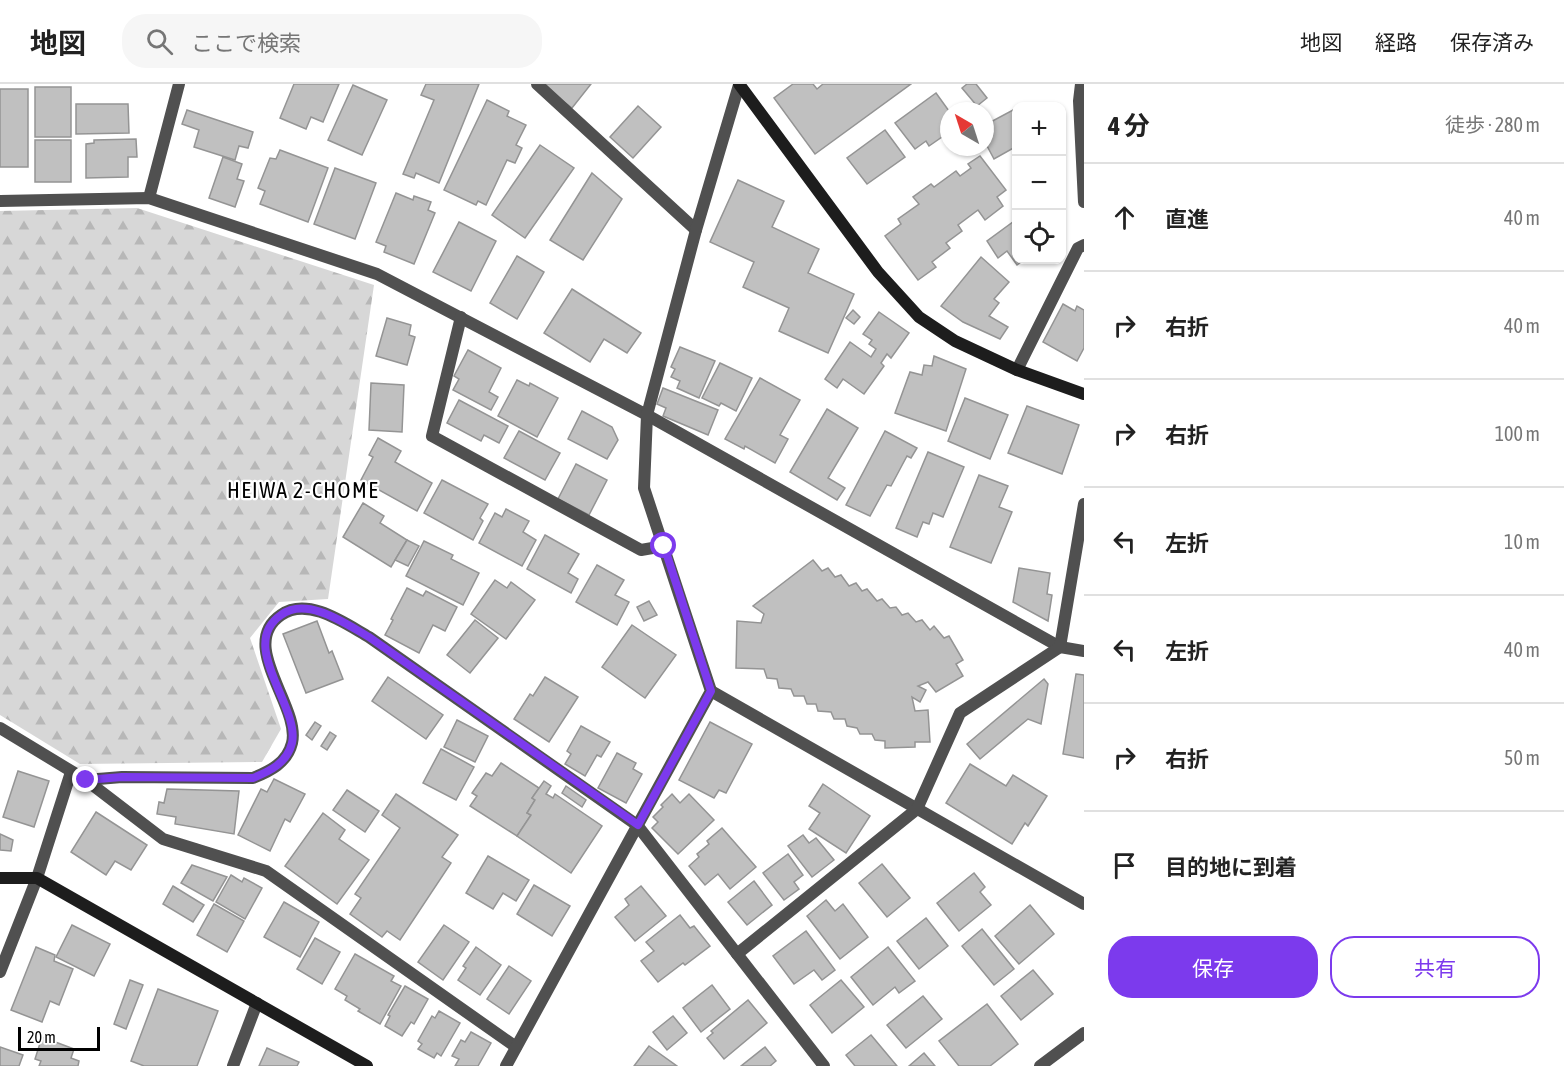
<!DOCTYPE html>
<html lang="ja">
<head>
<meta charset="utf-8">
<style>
  :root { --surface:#fff; --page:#f6f6f6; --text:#222; --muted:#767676; --line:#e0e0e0; --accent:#7c3aed }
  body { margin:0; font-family:"Asap Condensed","Noto Sans JP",sans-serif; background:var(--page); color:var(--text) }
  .controls { position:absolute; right:18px; top:18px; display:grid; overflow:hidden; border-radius:12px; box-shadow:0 2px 4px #0004 }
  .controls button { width:54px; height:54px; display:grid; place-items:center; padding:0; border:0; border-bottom:2px solid var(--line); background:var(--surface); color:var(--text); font:30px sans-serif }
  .compass { position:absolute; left:940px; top:18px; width:54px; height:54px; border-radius:50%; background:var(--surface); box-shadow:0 2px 4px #0004; rotate:321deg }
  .scale { position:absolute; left:18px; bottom:15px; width:82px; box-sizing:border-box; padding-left:6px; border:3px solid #000; border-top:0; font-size:16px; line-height:21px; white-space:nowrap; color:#000; -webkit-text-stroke:4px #fff; paint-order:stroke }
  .stop { position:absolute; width:18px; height:18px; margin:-14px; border:4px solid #7c3aed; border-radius:50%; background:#fff }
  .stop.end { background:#7c3aed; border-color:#fff; box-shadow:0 2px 6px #0008 }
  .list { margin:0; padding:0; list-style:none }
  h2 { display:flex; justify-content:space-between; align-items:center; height:78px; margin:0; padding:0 24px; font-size:26px }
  h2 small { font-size:20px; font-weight:400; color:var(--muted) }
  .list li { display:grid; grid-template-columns:39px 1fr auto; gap:18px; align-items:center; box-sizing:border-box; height:108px; padding:0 24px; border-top:2px solid var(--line) }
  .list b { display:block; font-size:22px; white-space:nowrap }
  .list em { font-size:20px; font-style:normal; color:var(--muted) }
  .actions { display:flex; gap:12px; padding:18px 24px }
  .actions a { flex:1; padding:14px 0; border:2px solid var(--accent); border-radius:24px; text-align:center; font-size:21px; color:var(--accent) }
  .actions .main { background:var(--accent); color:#fff }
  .icon { flex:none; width:33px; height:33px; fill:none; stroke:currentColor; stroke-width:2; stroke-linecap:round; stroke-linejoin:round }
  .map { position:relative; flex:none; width:1084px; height:982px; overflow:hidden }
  header { display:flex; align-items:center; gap:36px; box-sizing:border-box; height:84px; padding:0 30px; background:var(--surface); border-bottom:2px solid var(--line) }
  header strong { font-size:28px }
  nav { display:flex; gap:33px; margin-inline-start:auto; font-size:21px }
  .search { width:420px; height:54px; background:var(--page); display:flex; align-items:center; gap:15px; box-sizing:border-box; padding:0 21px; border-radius:24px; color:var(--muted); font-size:22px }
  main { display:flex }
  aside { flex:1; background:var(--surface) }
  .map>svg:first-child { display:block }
</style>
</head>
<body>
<header>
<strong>地図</strong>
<div class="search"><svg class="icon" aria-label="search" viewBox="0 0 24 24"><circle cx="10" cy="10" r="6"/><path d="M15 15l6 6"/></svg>ここで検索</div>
<nav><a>地図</a><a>経路</a><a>保存済み</a></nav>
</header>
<main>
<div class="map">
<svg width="1084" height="982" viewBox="0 0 1084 982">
  <defs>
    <pattern id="forest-firs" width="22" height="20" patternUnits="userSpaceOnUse" patternTransform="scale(1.5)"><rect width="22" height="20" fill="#d7d7d7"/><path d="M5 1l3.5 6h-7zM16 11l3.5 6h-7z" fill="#b7b7b7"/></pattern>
  </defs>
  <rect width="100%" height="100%" fill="#fff"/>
  <path fill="url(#forest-firs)" d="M137 124 374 201 328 515 279 518 250 554 281 645 262 678 80 680 0 631V127Z"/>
  <g fill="#c0c0c0" stroke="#949494" stroke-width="1.5">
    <path d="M294 0H339L323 38 311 33 306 45 280 34Z"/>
    <path d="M426 0H479L439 99 416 89 414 94 403 90 434 16 421 11Z"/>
    <path d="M540 0H591L572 24Z"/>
    <path d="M793 0H813L817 5 823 0H911L815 70 774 14Z"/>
    <path d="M967 0H976L987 14 977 22 962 4Z"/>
    <path d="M353 1 387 16 362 71 328 56Z"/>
    <rect x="35" y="3" width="36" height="50"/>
    <rect x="0" y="5" width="28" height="78"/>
    <path d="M936 9 949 27V48L929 62 926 57 915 65 895 39Z"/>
    <path d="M487 16 509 27 507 32 526 41 516 61 522 64 515 79 507 76 486 121 478 117 476 121 444 106Z"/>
    <path d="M76 20H128L129 49 76 50Z"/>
    <path d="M638 22 661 43 633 74 610 53Z"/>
    <path d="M187 26 253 48 248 64 239 62 235 76 194 63 199 46 182 40Z"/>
    <path d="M1013 26 1017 33V62L994 75 985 58V41Z"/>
    <path d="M885 46 905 73 867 100 847 74Z"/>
    <path d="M136 55 137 73H128V93L86 94V60L94 59V56Z"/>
    <rect x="35" y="56" width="36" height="42"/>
    <path d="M540 61 574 84 525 154 492 131Z"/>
    <path d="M280 66 328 84 308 138 260 120 265 107 258 104 270 74 276 75Z"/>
    <path d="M980 72 1006 106 997 113 1003 122 985 136 978 126 958 141 962 147 946 159 950 164 932 178 936 183 918 196 885 152 901 140 898 135 919 120 913 113 931 100 934 103 956 87 960 92 971 84 968 80Z"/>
    <path d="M223 73 242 80 237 95 244 97 235 123 209 114Z"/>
    <path d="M335 84 376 99 355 155 314 140Z"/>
    <path d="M592 89 622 115 583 176 550 156Z"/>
    <path d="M738 96 784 117 772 143 819 165 808 189 854 210 828 269 779 247 789 224 743 203 754 178 710 158Z"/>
    <path d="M396 109 413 116 414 112 431 118 428 126 435 129 414 180 384 168 386 162 376 158Z"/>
    <path d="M1017 135V176H1024L1017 181 1007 167 998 174 987 157Z"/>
    <path d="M459 138 496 157 471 207 433 188Z"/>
    <path d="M517 172 544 188 517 235 490 219Z"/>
    <path d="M981 173 1009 198 994 215 999 219 989 232 1008 243 1000 255 963 238 941 222Z"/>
    <path d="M572 205 641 249 627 269 604 255 590 278 544 249Z"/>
    <path d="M1063 220 1075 227 1077 222 1084 226V264L1077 277 1043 258Z"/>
    <path d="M853 226 860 233 854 240 846 234Z"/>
    <path d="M879 228 909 249 891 274 887 270 881 279 884 282 864 310 843 295 837 304 825 295 850 258 871 273 876 265 869 260 872 256 863 250Z"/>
    <path d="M387 234 411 241 409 251 415 253 407 281 376 272Z"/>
    <path d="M680 263 715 277 699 314 677 304 680 297 671 293 675 285 671 283Z"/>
    <path d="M468 266 501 284 489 308 498 313 491 326 453 306 459 295 454 292Z"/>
    <path d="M934 272 966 285 946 347 895 329 910 288 922 291 924 281 932 282Z"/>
    <path d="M720 279 752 294 736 327 721 319 719 322 702 314Z"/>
    <path d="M760 294 800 316 780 351 788 355 775 379 745 362 744 365 725 355Z"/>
    <path d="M517 296 529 302 530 299 558 314 537 353 498 332Z"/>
    <path d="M371 299 404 301 402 348 369 346Z"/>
    <path d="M663 304 718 326 708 351 663 332 666 324 657 320Z"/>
    <path d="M965 314 1008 331 990 375 948 357Z"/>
    <path d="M459 316 508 342 499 359 484 351 481 357 447 339Z"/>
    <path d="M1027 322 1079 341 1062 390 1008 369Z"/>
    <path d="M827 325 858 344 828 394 845 404 837 416 790 388Z"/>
    <path d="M582 327 612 343 618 356 607 375 568 355Z"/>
    <path d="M519 347 560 369 545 396 504 374Z"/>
    <path d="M885 347 917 364 911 374 907 372 891 402 887 401 870 432 846 421Z"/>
    <path d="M378 354 401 367 395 378 432 399 417 427 361 396 373 373 369 371Z"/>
    <path d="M928 368 964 383 943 433 933 429 929 440 923 438 917 453 896 444Z"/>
    <path d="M576 380 607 396 589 431 558 415Z"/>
    <path d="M979 391 1008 402 999 423 1012 428 991 479 950 463Z"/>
    <path d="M442 396 488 420 480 434 483 437 473 456 424 429Z"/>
    <path d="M363 419 384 432 380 439 407 456 391 483 343 453Z"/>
    <path d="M506 425 529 437 523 448 536 456 522 482 479 459 495 429 502 433Z"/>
    <path d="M545 451 579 470 568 489 578 495 571 509 527 485Z"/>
    <path d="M407 456 419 462 408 482 395 476Z"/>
    <path d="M424 457 453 471 451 475 479 489 463 521 406 492Z"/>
    <path d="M813 476 822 487 828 484 835 493 841 491 849 502 856 499 862 507 867 505 877 517 882 515 890 524 896 523 902 531 908 529 916 538 922 536 930 546 934 542 944 554 949 552 963 576 956 580 963 592 936 608 928 598 918 602 926 606 920 618 912 613 915 627 928 626 930 658H915V663L885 664V657L875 656 872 650H860L857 644 847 642 845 635H834L831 628 818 627 816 620H807L804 612H794L791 605 779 604 777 595 767 594 764 585 736 584 737 537 761 539 764 530 753 522Z"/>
    <path d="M597 481 624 496 615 511 629 518 617 541 576 518Z"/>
    <path d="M1019 484 1050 489 1047 510 1052 511 1048 537 1013 518Z"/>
    <path d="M495 496 507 504 511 498 535 516 506 555 471 530Z"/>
    <path d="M407 504 423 512 426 507 457 523 445 547 433 541 419 569 385 551 393 536 391 535Z"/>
    <path d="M649 517 657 531 644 537 637 523Z"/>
    <path d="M475 536 498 554 470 589 447 571Z"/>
    <path d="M317 537 329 569 332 567 343 595 306 609 283 550Z"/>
    <path d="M632 541 676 571 645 614 602 583Z"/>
    <path d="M1076 590 1084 591V674L1063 670Z"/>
    <path d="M388 593 443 631 426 655 372 617Z"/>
    <path d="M545 593 578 613 549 658 514 635 530 610 533 612Z"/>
    <path d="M1044 595 1048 600 1041 640 1028 635 980 675 967 660Z"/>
    <path d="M457 636 488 652 475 678 444 663Z"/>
    <path d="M315 638 321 642 312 656 306 651Z"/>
    <path d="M710 638 752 660 726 709 719 706 714 714 679 696Z"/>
    <path d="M581 642 610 658 601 673 597 671 585 692 565 680 571 670 567 667Z"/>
    <path d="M330 648 336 652 327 666 321 662Z"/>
    <path d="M441 665 474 683 456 716 423 699Z"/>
    <path d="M617 669 636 679 633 685 642 690 626 719 598 704Z"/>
    <path d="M501 679 539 704 532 714 535 716 527 729 531 731 517 752 470 722 477 712 472 709 486 689 492 692Z"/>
    <path d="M970 680 1006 702 1013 691 1047 712 1028 742 1025 739 1012 760 946 719Z"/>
    <path d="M18 687 49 697 34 743 3 733Z"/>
    <path d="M274 695 305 710 290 738 285 735 270 767 238 751 261 705 267 708Z"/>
    <path d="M544 697 551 702 546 710 553 714 555 710 602 742 571 789 517 752 531 731 527 729 535 716 532 714Z"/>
    <path d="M823 700 870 732 846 769 809 745 820 729 809 722Z"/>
    <path d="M566 702 586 716 582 723 562 709Z"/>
    <path d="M167 705 239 707 234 750 175 740 176 733 157 730 159 718 164 719Z"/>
    <path d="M347 706 379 727 365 748 333 726Z"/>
    <path d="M396 710 458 751 442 773 451 779 400 856 387 847 382 853 350 830 361 814 355 810 400 744 382 731Z"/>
    <path d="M672 710 680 719 689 710 714 736 678 770 652 744 658 738 653 733 663 723 661 721Z"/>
    <path d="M96 728 147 761 131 786 115 777 106 791 71 768Z"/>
    <path d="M323 729 345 746 339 755 369 776 337 820 285 782Z"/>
    <path d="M722 744 756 783 730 805 718 790 705 801 689 782 699 773 697 770 709 760 707 757Z"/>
    <path d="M0 750 13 756 11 767 0 766Z"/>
    <path d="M803 751 809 759 816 754 834 776 812 793 788 762Z"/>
    <path d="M788 770 803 791 794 798 799 805 784 816 763 789Z"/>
    <path d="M488 772 529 796 516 817 503 809 493 825 466 809Z"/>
    <path d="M882 780 910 814 887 833 859 799Z"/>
    <path d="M192 781 227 793 213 817 181 799Z"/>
    <path d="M974 789 985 803 980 808 991 821 959 847 937 819Z"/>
    <path d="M231 791 242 798 244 794 262 804 245 835 216 818Z"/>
    <path d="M754 797 772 821 747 841 728 818Z"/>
    <path d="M534 801 570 822 552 852 517 830Z"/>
    <path d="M173 802 204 821 193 838 163 820Z"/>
    <path d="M641 802 666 832 635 857 615 833 629 821 625 815Z"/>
    <path d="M826 816 835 827 843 820 868 853 840 875 807 832Z"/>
    <path d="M284 818 319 838 300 873 264 853Z"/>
    <path d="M214 820 244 837 227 868 197 851Z"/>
    <path d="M1030 821 1054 850 1019 880 995 852Z"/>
    <path d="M680 831 690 844 694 842 710 862 685 881 683 879 658 898 641 877 654 867 646 858Z"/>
    <path d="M926 834 948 862 919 885 897 857Z"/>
    <path d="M72 841 110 860 94 892 56 873Z"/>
    <path d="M444 841 469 858 443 896 418 878Z"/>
    <path d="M982 845 1014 885 994 901 962 862Z"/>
    <path d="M806 847 835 886 822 896 814 886 794 900 773 872Z"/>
    <path d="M315 854 340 868 322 900 297 885Z"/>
    <path d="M36 863 55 871 54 877 73 885 59 921 50 917 42 938 11 926Z"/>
    <path d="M476 863 501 881 480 911 458 896 466 884 463 882Z"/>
    <path d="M888 863 915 897 899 909 895 903 873 921 851 893Z"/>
    <path d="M355 870 394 892 391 897 401 902 380 940 358 927 360 925 345 916 347 912 335 905Z"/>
    <path d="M509 882 531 897 509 930 487 915Z"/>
    <path d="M1033 886 1053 910 1021 936 1001 912Z"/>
    <path d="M130 896 143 901 126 945 114 940Z"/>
    <path d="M841 896 864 923 832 949 810 921Z"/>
    <path d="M712 901 730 925 701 948 683 924Z"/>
    <path d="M405 902 428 915 414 940 411 938 402 952 385 942 390 932 388 931Z"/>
    <path d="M158 905 218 927 197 982H144L131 977Z"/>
    <path d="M923 912 942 935 906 964 887 941Z"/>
    <path d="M748 916 767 939 724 975 707 954 713 949 711 947Z"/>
    <path d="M987 920 1018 960 990 982H959L939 957Z"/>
    <path d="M439 927 460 939 441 972 437 969 434 974 418 965 422 960 418 957 432 932 435 934Z"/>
    <path d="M673 932 687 949 667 966 653 948Z"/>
    <path d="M471 948 491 959 478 982H455L459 975 452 972 461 956 465 958Z"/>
    <path d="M871 951 897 982H855L846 971Z"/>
    <path d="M42 953 74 965 71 974 79 977 78 982H39L41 977 35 975Z"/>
    <path d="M649 962 677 982H634Z"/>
    <path d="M0 963 23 971 19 982H0Z"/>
    <path d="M765 963 776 977 770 982H741Z"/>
    <path d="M267 964 299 978 297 982H259Z"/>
    <path d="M924 969 935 982H909Z"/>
  </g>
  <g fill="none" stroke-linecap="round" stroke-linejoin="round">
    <path stroke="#505050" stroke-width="12" d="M86 696 163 755 266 787 516 963"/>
    <g stroke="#505050" stroke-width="12">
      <path d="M537 0 696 146"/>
      <path d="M1081 0 1079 17 1084 118"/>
      <path d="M149 114 179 0"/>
      <path d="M0 117 149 114 377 190 647 331 1060 563 1084 567"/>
      <path d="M461 233 432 352 641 466 664 462"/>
      <path d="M1017 286 1078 164 1084 161"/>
      <path d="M711 607 1084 820"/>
      <path d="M0 644 86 696 122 693 253 694C270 687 287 679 292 659 301 622 237 561 281 531 308 512 346 540 369 553L637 741 824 982"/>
      <path d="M737 870 917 725 960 629 1060 563 1084 420"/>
      <path d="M0 888 37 794 71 688"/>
      <path d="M233 982 257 919"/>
      <path d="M506 982 711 607 644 404 647 331 696 146 739 1"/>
      <path d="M1040 982 1084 949"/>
    </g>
    <g stroke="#1d1d1d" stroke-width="12">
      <path d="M739 0 878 188 919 233 955 257 1017 286 1084 310"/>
      <path d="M0 794H37L367 982"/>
    </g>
  </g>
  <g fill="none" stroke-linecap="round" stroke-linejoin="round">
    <path stroke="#7c3aed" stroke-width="8" d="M86 696 122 693 253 694C270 687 287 679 292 659 300 622 237 561 281 531 307 512 346 540 369 553L638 741 711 607 664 462"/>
  </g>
  <g text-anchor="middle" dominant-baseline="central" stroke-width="4.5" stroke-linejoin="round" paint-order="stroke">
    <g font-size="22" letter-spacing="1.5" fill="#000" stroke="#fff">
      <text x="303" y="406">HEIWA 2-CHOME</text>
    </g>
  </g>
</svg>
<div class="controls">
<button>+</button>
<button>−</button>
<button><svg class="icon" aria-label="locate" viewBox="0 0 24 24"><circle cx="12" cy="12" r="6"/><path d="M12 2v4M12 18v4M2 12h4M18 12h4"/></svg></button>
</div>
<svg class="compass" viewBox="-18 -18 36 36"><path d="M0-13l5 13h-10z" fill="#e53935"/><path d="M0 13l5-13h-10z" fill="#767676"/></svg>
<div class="scale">20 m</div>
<div class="stop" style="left:664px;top:462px"></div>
<div class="stop end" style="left:86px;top:696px"></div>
</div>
<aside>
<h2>4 分<small>徒歩 · 280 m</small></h2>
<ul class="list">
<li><svg class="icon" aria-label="ahead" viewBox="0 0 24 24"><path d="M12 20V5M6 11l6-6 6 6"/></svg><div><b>直進</b></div><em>40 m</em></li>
<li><svg class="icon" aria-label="right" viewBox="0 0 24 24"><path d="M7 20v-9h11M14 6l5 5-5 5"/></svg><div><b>右折</b></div><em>40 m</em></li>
<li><svg class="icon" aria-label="right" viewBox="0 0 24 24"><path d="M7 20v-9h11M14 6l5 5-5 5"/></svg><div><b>右折</b></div><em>100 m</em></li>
<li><svg class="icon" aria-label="left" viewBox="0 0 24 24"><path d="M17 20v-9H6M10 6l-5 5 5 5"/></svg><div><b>左折</b></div><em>10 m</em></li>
<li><svg class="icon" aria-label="left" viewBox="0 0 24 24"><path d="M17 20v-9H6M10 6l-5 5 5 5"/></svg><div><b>左折</b></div><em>40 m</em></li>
<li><svg class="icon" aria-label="right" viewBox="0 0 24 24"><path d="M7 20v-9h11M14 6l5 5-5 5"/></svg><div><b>右折</b></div><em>50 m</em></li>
<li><svg class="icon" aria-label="arrive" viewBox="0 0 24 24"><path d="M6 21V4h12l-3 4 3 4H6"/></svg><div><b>目的地に到着</b></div></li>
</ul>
<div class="actions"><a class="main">保存</a><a>共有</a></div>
</aside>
</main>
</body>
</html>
